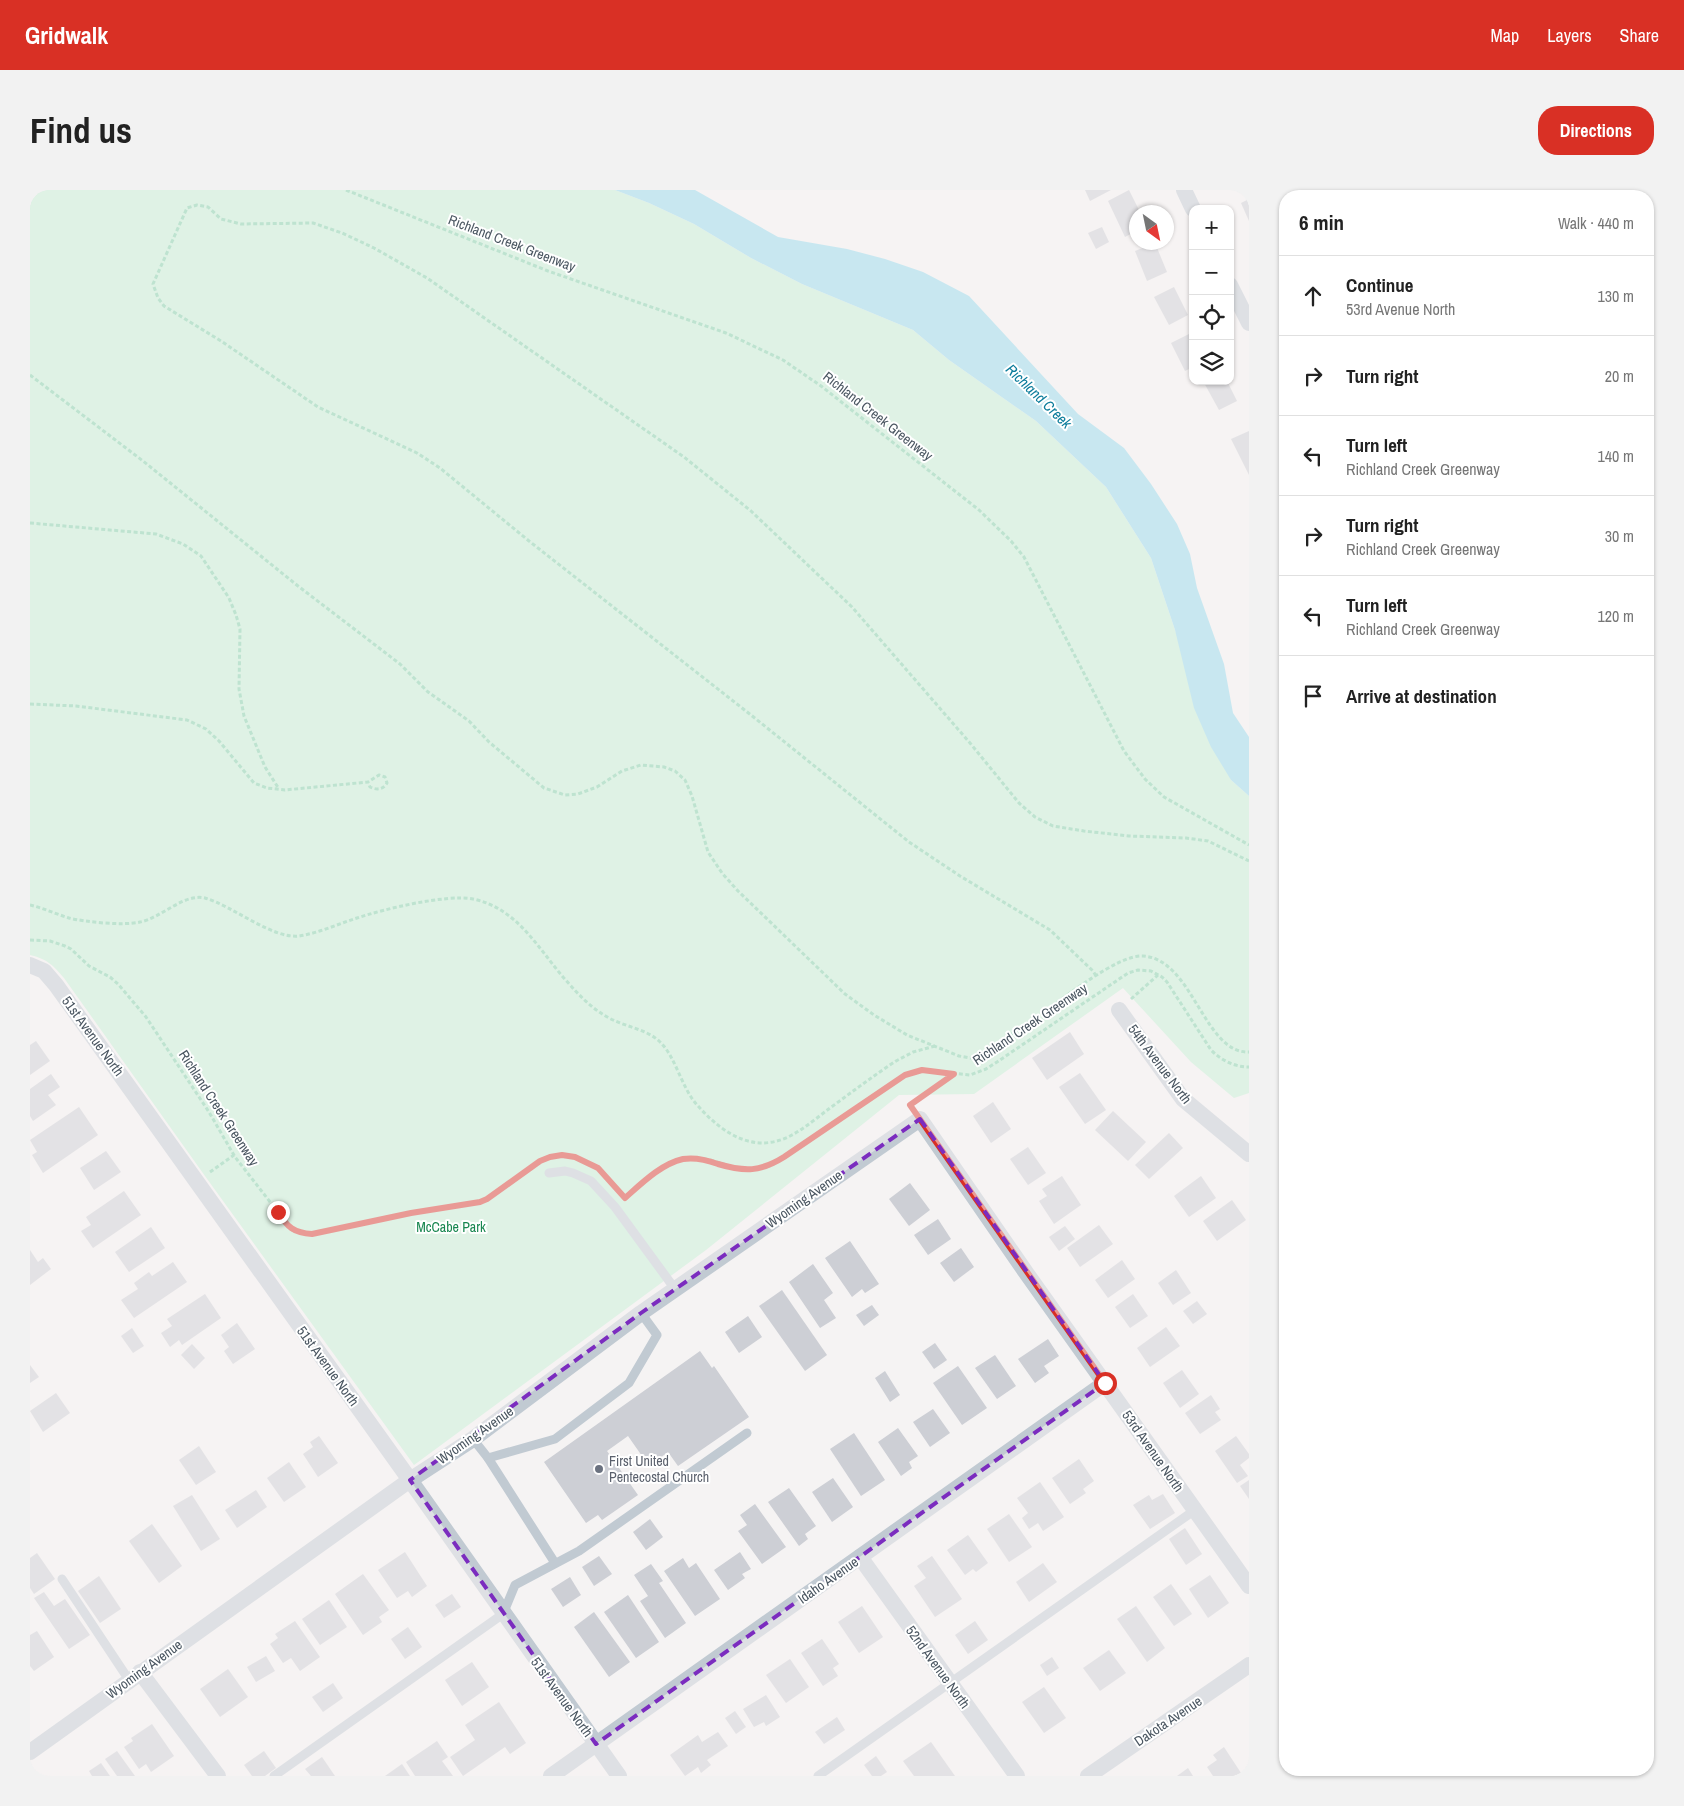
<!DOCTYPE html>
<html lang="en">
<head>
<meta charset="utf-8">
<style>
  :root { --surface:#fff; --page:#f2f2f2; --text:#222; --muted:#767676; --line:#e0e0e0; --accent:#d93025 }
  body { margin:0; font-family:"Archivo Narrow",sans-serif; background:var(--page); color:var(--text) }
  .controls { position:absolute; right:15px; top:15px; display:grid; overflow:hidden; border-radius:10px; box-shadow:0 1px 4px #0004 }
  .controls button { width:45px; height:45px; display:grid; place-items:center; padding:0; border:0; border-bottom:1px solid var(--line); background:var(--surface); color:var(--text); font:25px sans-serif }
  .compass { position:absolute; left:1099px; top:15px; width:45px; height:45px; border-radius:50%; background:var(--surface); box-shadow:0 1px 4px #0004; rotate:147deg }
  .stop { position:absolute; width:15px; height:15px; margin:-11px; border:4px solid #d93025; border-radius:50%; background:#fff }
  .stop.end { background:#d93025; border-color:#fff; box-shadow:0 1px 5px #0008 }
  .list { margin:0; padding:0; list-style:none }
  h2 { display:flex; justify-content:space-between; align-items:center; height:65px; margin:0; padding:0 20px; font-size:21px }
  h2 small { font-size:16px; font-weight:400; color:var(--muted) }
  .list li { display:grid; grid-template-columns:32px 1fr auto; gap:15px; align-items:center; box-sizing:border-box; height:80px; padding:0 20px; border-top:1px solid var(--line) }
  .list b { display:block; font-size:19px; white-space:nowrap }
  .list p { margin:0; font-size:16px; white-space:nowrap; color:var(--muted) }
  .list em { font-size:16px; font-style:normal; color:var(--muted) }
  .icon { flex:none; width:28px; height:28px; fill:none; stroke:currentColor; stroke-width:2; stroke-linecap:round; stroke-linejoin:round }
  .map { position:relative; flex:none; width:1219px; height:1586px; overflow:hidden; border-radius:20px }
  header { display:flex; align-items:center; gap:30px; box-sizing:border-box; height:70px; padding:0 25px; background:var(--accent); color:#fff }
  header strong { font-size:24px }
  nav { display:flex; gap:28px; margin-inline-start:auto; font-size:18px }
  .intro { display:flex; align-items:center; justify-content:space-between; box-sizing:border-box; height:120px; padding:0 30px }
  h1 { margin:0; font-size:35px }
  .button { padding:12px 22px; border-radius:20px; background:var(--accent); color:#fff; font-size:18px; font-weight:700 }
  main { display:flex; gap:30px; padding:0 30px }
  aside { flex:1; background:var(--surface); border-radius:20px; box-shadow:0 1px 4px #0004 }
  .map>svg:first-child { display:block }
</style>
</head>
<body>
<header>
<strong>Gridwalk</strong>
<nav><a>Map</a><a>Layers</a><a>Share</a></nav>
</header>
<div class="intro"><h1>Find us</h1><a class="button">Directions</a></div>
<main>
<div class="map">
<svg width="1219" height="1586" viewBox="0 0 1219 1586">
  <rect width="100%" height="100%" fill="#f5f3f3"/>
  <path fill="#c3f1d5" d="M0 0H585L619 13 664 34 721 68 772 94 883 140 919 170 1006 231 1076 297 1121 368 1145 440 1201 590 1219 606V903L1204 908 1161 872 1093 798 944 904 869 905 676 1060 384 1275 175 986 34 788C23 775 17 769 0 765Z"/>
  <path fill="#90daee" d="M585 0H665L748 47 817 59 855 69 893 82 939 106 1048 224 1094 258 1121 294 1147 334 1160 364 1167 398 1194 474 1203 523 1219 547V606L1201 590 1181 557 1164 518 1145 440 1121 368 1076 297 1006 231 919 170 883 140 772 94 721 68 664 34 619 13Z"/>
  <g fill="#cdcfd5">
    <path d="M1055 0H1081L1060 11Z"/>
    <path d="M1099 0 1110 22H1106V41L1095 47 1078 11Z"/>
    <path d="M1219 9V31L1211 13Z"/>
    <path d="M1072 37 1079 52 1066 59 1058 43Z"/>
    <path d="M1125 53 1137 82 1117 91 1105 61Z"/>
    <path d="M1144 97 1158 125 1139 135 1124 107Z"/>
    <path d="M1163 142V177L1155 181 1141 153Z"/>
    <path d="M1173 191H1197L1207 211 1189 220Z"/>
    <path d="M1219 241V285L1201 249Z"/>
    <path d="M1040 842 1054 864 1017 890 1002 868Z"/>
    <path d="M6 851 20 871 0 885V855Z"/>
    <path d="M1050 883 1076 920 1055 934 1029 897Z"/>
    <path d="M21 884 30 897 18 905 26 915 3 931 0 926V899Z"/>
    <path d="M963 912 981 939 961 953 943 926Z"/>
    <path d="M49 917 68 945 13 983 2 965 7 962 0 950Z"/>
    <path d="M1083 921 1116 952 1098 971 1065 940Z"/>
    <path d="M1139 943 1153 958 1119 989 1105 975Z"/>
    <path d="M998 957 1016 983 998 995 980 969Z"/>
    <path d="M76 961 91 982 64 1000 50 978Z"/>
    <path d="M1032 986 1051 1015 1024 1034 1009 1011 1017 1006 1012 999Z"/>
    <path d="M1171 986 1186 1008 1159 1027 1144 1006Z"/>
    <path d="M880 993 900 1020 879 1036 859 1009Z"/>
    <path d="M94 1001 111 1025 63 1058 51 1041 61 1035 56 1027Z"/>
    <path d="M1202 1010 1216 1030 1187 1051 1173 1031Z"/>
    <path d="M908 1029 921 1049 898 1065 884 1045Z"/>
    <path d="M1069 1035 1083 1054 1050 1077 1037 1058Z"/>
    <path d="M1035 1036 1045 1049 1029 1061 1019 1047Z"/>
    <path d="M121 1037 135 1058 99 1082 85 1062Z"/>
    <path d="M820 1051 849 1094 835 1103 832 1099 822 1107 795 1068Z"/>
    <path d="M931 1058 944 1077 924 1092 910 1073Z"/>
    <path d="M0 1060 8 1072 13 1068 21 1079 0 1095Z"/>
    <path d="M1092 1070 1105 1089 1078 1108 1065 1090Z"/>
    <path d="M143 1072 157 1092 104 1128 91 1110 108 1099 104 1093 119 1082 122 1086Z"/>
    <path d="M783 1074 803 1103 794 1110 806 1128 790 1138 759 1092Z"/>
    <path d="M1146 1080 1161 1103 1143 1115 1128 1093Z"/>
    <path d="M752 1100 797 1165 775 1181 729 1116Z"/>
    <path d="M175 1104 191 1128 152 1155 149 1150 140 1157 131 1143 142 1136 137 1129Z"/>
    <path d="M1103 1104 1118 1126 1100 1138 1085 1117Z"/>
    <path d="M1167 1111 1177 1124 1163 1134 1153 1121Z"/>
    <path d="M842 1115 849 1125 834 1136 826 1125Z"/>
    <path d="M718 1126 732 1147 709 1163 695 1142Z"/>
    <path d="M207 1133 225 1159 203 1174 194 1161 199 1157 191 1145Z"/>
    <path d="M1136 1137 1150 1156 1120 1177 1107 1158Z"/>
    <path d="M102 1138 114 1156 103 1163 91 1146Z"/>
    <path d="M1018 1149 1029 1166 1014 1176 1019 1183 1005 1193 988 1169Z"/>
    <path d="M905 1153 917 1170 904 1179 892 1162Z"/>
    <path d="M162 1154 175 1168 164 1179 151 1165Z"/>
    <path d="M670 1161 682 1178 684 1176 719 1227 648 1276 638 1262 619 1276 598 1246 577 1261 608 1305 572 1330 568 1325 556 1333 514 1272Z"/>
    <path d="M965 1165 986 1196 967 1209 945 1178Z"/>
    <path d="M0 1175 9 1187 0 1193Z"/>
    <path d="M928 1176 957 1218 932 1235 903 1193Z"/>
    <path d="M1152 1180 1169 1204 1150 1218 1133 1193Z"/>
    <path d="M855 1181 870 1205 860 1212 845 1188Z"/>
    <path d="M26 1203 40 1223 13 1242 0 1221Z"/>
    <path d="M1181 1205 1190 1219 1185 1222 1191 1230 1170 1244 1155 1223Z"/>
    <path d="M903 1219 920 1243 900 1257 883 1232Z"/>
    <path d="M868 1238 888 1266 879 1272 882 1278 871 1286 848 1252Z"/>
    <path d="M824 1243 855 1290 831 1306 800 1259Z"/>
    <path d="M289 1246 308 1273 288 1287 273 1264 283 1257 280 1252Z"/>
    <path d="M1206 1246 1219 1264V1268L1210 1275 1218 1286 1207 1293 1185 1261Z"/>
    <path d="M169 1256 186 1282 166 1295 149 1270Z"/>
    <path d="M1049 1269 1064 1291 1053 1299 1056 1303 1040 1314 1022 1288Z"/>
    <path d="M259 1272 276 1297 254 1312 237 1288Z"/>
    <path d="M803 1288 823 1317 802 1332 782 1302Z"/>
    <path d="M1219 1290V1309L1210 1296Z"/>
    <path d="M1010 1292 1034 1327 1013 1341 1008 1333 999 1339 992 1328 998 1323 987 1308Z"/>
    <path d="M759 1298 786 1336 775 1344 778 1349 769 1356 738 1312Z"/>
    <path d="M226 1300 237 1317 207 1338 195 1320Z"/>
    <path d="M1133 1304 1145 1323 1120 1339 1103 1315 1119 1305 1122 1310Z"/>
    <path d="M162 1305 190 1349 171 1361 143 1316Z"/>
    <path d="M725 1314 756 1357 732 1374 708 1341 717 1335 710 1325Z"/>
    <path d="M979 1324 1002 1357 979 1372 957 1339Z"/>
    <path d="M620 1329 633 1347 616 1360 603 1342Z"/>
    <path d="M122 1334 152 1376 129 1393 99 1351Z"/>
    <path d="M1155 1338 1172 1364 1156 1375 1139 1349Z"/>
    <path d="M938 1345 958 1373 946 1382 943 1379 935 1385 917 1360Z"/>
    <path d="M375 1362 397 1396 382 1407 378 1401 367 1408 348 1380Z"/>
    <path d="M710 1362 721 1379 712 1384 715 1388 698 1400 684 1380Z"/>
    <path d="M7 1363 25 1389 4 1404 0 1398V1368Z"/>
    <path d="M569 1366 582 1384 564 1396 552 1377Z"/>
    <path d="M902 1366 932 1409 905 1427 884 1396 896 1388 887 1376Z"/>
    <path d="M653 1368 659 1378 666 1373 690 1409 665 1426 634 1381Z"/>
    <path d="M1013 1373 1027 1392 999 1412 986 1392Z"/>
    <path d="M621 1374 633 1391 629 1393 656 1433 635 1448 610 1411 618 1406 604 1385Z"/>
    <path d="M333 1384 359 1420 349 1427 352 1432 333 1445 305 1404Z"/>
    <path d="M1180 1385 1199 1413 1178 1428 1159 1399Z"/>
    <path d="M69 1386 91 1419 70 1433 48 1401Z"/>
    <path d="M540 1387 551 1405 533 1417 521 1399Z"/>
    <path d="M1141 1394 1162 1424 1144 1436 1123 1407Z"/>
    <path d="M14 1402 24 1416 35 1409 60 1445 39 1459 4 1408Z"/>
    <path d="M422 1404 431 1417 414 1428 405 1415Z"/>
    <path d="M598 1405 629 1452 606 1468 574 1422Z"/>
    <path d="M299 1410 317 1437 290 1455 272 1429Z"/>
    <path d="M832 1416 853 1447 829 1463 808 1432Z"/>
    <path d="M1106 1416 1135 1458 1117 1472 1087 1429Z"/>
    <path d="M564 1422 600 1472 579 1487 544 1437Z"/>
    <path d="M265 1431 290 1467 270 1481 261 1468 253 1473 240 1454 248 1448 245 1444Z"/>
    <path d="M945 1431 958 1450 938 1464 925 1445Z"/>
    <path d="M378 1437 392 1457 375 1469 361 1449Z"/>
    <path d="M7 1441 24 1467 4 1481 0 1476V1445Z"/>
    <path d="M792 1449 809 1474 803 1478 808 1486 793 1496 771 1463Z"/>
    <path d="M1079 1460 1096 1483 1070 1501 1053 1478Z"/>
    <path d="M236 1466 245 1481 226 1492 217 1477Z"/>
    <path d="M1022 1467 1029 1478 1017 1486 1010 1475Z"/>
    <path d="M760 1469 779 1497 756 1513 736 1485Z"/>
    <path d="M442 1472 459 1497 432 1516 415 1490Z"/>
    <path d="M198 1479 218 1507 190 1527 170 1499Z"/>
    <path d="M303 1493 313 1508 293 1522 282 1507Z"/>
    <path d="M1014 1497 1036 1528 1014 1543 992 1512Z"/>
    <path d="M736 1505 750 1527 736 1536 734 1532 724 1537 713 1519Z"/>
    <path d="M469 1512 496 1553 480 1564 475 1557 433 1586 420 1567 445 1550 435 1535Z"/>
    <path d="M705 1521 716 1537 706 1544 695 1528Z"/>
    <path d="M807 1527 815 1540 794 1554 785 1542Z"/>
    <path d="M122 1534 144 1566 121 1582 116 1574 109 1579 94 1557 103 1551 101 1548Z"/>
    <path d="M688 1542 698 1556 677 1570 681 1575 671 1583 668 1577 655 1586 640 1565 668 1545 672 1552Z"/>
    <path d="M407 1551 418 1567 412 1571 423 1586H385L376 1572Z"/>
    <path d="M901 1552 925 1586H884L873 1571Z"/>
    <path d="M1194 1557 1213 1586H1183L1177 1577 1187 1570 1183 1565Z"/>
    <path d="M87 1561 105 1586H87L75 1569Z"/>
    <path d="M234 1561 246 1578 235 1586H222L214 1575Z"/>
    <path d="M846 1566 857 1582 851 1586H842L834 1575Z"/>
    <path d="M292 1567 305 1586H281L275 1579Z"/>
    <path d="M71 1573 80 1586H62L59 1581Z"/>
    <path d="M372 1574 380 1586H355Z"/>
    <path d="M1158 1578 1163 1586H1147Z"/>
  </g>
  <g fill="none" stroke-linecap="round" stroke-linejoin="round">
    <g stroke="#7ad0a6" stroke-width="3" stroke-dasharray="4 2.5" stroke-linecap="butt">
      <path d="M316 0 518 81 696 143 753 170 791 196 949 320 981 351 994 367 1094 561 1115 589 1134 607 1219 655"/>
      <path d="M0 185 113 271 268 396 370 474 398 502 439 531 459 552 514 598 535 605 548 604 567 597 592 581 611 575 634 577 645 581 655 590 662 606 678 662 692 683 708 701 815 804 844 825 877 845 929 866 940 868 951 865C970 852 989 839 1008 826 1030 811 1088 764 1113 766 1163 769 1174 864 1219 862"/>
      <path d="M0 333 126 344 153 354 171 366 199 408 206 425 210 439 209 499 214 526 235 577 249 599"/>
      <path d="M0 514 46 516 157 530 176 539 189 551 224 593 237 598 255 600 338 592 349 585 355 587 357 593C353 600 346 600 340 597L338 592"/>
      <path d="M0 715C13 718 26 724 39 728 55 732 94 736 110 732 131 728 154 703 175 708 203 716 242 749 269 746 289 743 308 734 327 728 354 719 416 704 443 709 486 718 506 755 533 787 548 804 562 820 583 830 598 837 617 840 629 851 646 866 651 898 668 916 693 944 725 965 762 945 775 938 788 927 800 918 822 902 843 886 866 871L883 862 905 856"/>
      <path d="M0 750 20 751 35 756 41 759 59 776 80 787 88 794 116 827 179 922 205 967 262 1040 282 1044 381 1023 451 1012 457 1009C469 1001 481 993 492 984 518 965 533 958 563 976"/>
      <path d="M1066 786 1063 781 1020 740 930 686 879 652 721 525 499 351 410 278 387 263 288 217 191 151 134 116 128 108 123 94 157 18 167 15 178 17 191 29 211 34 283 33 312 43 344 58 397 88 654 267 721 321 822 417 940 553 989 613 1005 627 1023 636 1054 641 1099 646 1156 648 1178 651 1219 671"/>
      <path d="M1101 809 1128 785"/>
      <path d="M884 913 923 884"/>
      <path d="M180 982 204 965"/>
      <path d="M595 1008C615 991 638 967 667 968 697 970 709 988 742 975L838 909 881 882 892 880 940 885 956 879 967 872 1098 783 1108 780 1121 781 1132 787 1137 792 1181 860C1191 870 1204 877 1219 877"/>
    </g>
    <g stroke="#c1cad2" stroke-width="9">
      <path d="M519 983 535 981 543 983 561 991 585 1017 645 1099"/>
      <path d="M443 1249 458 1268 525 1373"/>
      <path d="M458 1268 525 1249 599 1193 627 1145 611 1123"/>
      <path d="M32 1389 99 1490"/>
      <path d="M244 1586 473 1424 485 1395 549 1361 717 1243"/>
      <path d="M788 1586 1165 1320"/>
    </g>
    <g stroke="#c1cad2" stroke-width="16">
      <path d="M1154 0 1163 19"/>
      <path d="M1200 95 1219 133"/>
      <path d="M0 775 14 781 26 795 380 1290 589 1586"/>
      <path d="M1089 820 1153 909 1219 964"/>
      <path d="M830 1367 987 1586"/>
      <path d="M110 1482 188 1586"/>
      <path d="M0 1562 380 1290 443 1249 611 1123 890 929 997 1084 1219 1396"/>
      <path d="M521 1586 1075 1193"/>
      <path d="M1058 1586 1219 1475"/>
    </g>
  </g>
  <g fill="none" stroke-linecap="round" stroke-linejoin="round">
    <path stroke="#d93025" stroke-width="6" d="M248 1022C257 1037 264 1043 282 1044L381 1023 450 1012 457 1009 510 971 520 967 532 965 545 967 568 978 595 1008C612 993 631 974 653 969 665 967 677 970 688 974 715 982 730 982 754 967L875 885 892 880 924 884 880 915 1075 1193"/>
  </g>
  <path d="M0 0H1219V1586H0ZM890 929 1075 1193 566 1554 380 1290 611 1123Z" fill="#f5f3f3" fill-opacity=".55" fill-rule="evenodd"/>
  <path fill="none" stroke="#7b2cbf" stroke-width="4" stroke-dasharray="10 6" stroke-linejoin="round" d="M890 929 1075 1193 566 1554 380 1290 611 1123Z"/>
  <circle fill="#6b7280" stroke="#fff" stroke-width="2" cx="569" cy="1279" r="5"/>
  <g text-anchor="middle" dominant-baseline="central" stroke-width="4" stroke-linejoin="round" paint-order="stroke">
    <g font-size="14" fill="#4a5661" stroke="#fff">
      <text transform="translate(482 53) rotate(21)">Richland Creek Greenway</text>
      <text transform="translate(848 226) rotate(38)">Richland Creek Greenway</text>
      <text transform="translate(1000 834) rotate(-34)">Richland Creek Greenway</text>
      <text transform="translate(63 846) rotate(54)">51st Avenue North</text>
      <text transform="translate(1130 874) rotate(53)">54th Avenue North</text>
      <text transform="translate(189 918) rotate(57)">Richland Creek Greenway</text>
      <text transform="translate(774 1009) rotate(-35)">Wyoming Avenue</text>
      <text transform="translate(298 1176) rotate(54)">51st Avenue North</text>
      <text transform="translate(445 1245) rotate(-35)">Wyoming Avenue</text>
      <text transform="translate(1123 1261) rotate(55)">53rd Avenue North</text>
      <text transform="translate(798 1390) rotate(-35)">Idaho Avenue</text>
      <text transform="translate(908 1477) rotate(54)">52nd Avenue North</text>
      <text transform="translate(114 1479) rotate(-36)">Wyoming Avenue</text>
      <text transform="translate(532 1507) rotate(54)">51st Avenue North</text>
      <text transform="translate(1138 1531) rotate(-34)">Dakota Avenue</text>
    </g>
    <g font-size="14" fill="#17864f" stroke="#fff">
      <text x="421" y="1037">McCabe Park</text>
    </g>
    <g font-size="14" fill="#5b616d" stroke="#fff" text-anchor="start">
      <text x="579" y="1271">First United<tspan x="579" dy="16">Pentecostal Church</tspan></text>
    </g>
    <g font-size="15" font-style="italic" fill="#0c7c9b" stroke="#fff">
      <text transform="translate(1009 206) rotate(44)">Richland Creek</text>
    </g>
  </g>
</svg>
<div class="controls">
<button>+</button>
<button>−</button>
<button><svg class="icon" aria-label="locate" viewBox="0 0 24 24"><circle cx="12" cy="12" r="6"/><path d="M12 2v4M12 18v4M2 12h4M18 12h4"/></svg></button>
<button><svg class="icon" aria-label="layers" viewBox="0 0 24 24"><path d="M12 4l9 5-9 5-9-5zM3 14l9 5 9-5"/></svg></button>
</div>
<svg class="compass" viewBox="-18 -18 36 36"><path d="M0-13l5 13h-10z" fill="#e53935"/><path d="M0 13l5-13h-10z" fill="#767676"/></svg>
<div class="stop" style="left:1075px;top:1193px"></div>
<div class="stop end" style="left:248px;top:1022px"></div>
</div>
<aside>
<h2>6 min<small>Walk · 440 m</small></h2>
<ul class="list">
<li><svg class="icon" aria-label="ahead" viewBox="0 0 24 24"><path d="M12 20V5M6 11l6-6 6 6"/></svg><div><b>Continue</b><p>53rd Avenue North</p></div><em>130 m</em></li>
<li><svg class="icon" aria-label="right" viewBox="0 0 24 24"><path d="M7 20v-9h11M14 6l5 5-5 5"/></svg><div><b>Turn right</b></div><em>20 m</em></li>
<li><svg class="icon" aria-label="left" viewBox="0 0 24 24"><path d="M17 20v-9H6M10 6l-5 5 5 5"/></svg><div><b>Turn left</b><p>Richland Creek Greenway</p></div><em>140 m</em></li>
<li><svg class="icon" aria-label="right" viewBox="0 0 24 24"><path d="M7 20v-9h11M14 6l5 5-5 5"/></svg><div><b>Turn right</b><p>Richland Creek Greenway</p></div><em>30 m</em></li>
<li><svg class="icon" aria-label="left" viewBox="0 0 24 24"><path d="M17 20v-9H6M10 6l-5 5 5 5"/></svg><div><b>Turn left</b><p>Richland Creek Greenway</p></div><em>120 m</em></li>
<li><svg class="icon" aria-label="arrive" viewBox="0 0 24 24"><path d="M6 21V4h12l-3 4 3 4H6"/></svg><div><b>Arrive at destination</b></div></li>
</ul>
</aside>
</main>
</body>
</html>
